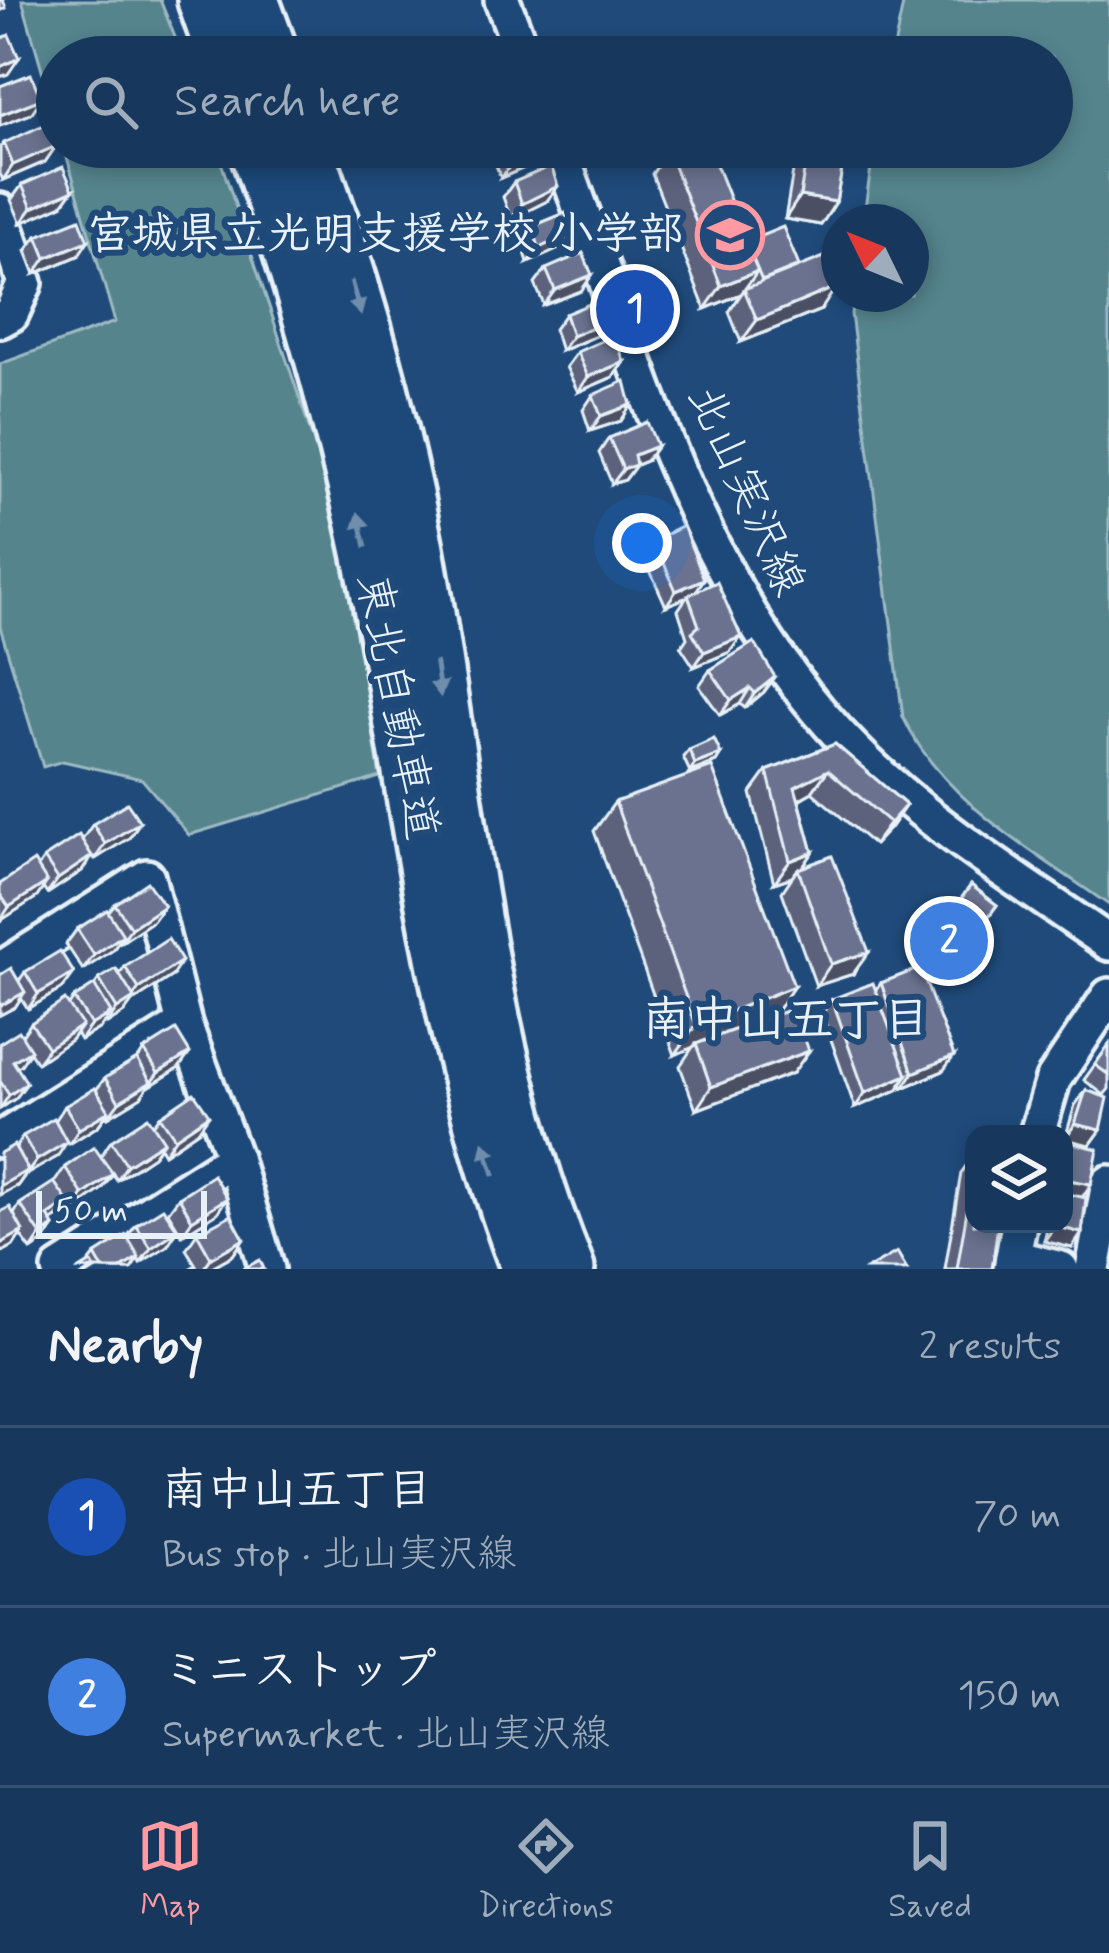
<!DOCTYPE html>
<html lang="en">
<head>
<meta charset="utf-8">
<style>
  :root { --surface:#17385c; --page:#244365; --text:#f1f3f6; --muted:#9eacbb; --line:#365272; --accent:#ff9aa2 }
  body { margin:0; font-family:Mynerve,"Klee One",sans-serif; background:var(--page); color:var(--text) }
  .controls { position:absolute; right:36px; bottom:36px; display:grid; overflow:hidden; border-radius:24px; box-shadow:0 6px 18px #0003 }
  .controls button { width:108px; height:108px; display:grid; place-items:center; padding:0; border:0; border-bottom:3px solid var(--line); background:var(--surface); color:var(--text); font:60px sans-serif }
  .compass { position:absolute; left:821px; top:204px; width:108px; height:108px; border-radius:50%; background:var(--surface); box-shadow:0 6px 18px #0003; rotate:313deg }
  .scale { position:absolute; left:36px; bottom:30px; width:171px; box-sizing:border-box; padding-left:12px; border:6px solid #e8f1f8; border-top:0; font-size:33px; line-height:42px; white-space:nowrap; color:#e8f1f8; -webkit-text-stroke:9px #1f4a7a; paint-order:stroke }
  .you { position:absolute; left:642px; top:543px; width:42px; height:42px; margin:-30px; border:9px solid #fff; border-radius:50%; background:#1a73e8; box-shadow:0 0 0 18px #1a73e833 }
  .badge { display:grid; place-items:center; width:78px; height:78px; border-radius:50%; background:var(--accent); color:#fff; font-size:39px; font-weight:700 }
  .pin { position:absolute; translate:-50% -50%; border:6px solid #fff; box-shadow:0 3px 12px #0006 }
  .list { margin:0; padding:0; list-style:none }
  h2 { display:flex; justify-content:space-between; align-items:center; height:156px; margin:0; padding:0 48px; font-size:51px }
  h2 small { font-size:39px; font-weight:400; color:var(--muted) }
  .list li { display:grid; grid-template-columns:78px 1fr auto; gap:36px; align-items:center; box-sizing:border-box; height:180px; padding:0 48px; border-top:3px solid var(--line) }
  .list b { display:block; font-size:45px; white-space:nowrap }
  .list p { margin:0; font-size:39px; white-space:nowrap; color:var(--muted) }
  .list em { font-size:39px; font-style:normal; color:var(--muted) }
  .icon { flex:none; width:66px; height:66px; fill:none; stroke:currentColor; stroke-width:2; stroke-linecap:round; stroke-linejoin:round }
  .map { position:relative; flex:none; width:1109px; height:1269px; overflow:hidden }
  .search { position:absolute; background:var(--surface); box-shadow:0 6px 18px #0003; left:36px; right:36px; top:36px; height:132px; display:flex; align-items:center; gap:30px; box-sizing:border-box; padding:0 42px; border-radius:66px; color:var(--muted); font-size:45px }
  .sheet { height:516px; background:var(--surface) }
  nav { display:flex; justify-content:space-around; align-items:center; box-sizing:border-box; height:168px; border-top:3px solid var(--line); background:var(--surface); font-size:33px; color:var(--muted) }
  nav a { display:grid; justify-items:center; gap:6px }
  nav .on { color:var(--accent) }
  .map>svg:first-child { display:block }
</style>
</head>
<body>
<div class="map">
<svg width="1109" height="1269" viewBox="0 0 1109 1269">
  <rect width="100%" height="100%" fill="#1f4a7a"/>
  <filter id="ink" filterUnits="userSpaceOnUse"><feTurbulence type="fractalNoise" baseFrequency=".00833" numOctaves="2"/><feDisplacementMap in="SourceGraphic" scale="24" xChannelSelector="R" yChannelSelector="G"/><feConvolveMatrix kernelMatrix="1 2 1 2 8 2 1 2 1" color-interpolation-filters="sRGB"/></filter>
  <g filter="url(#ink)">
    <g fill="#55848d" stroke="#9ebac2" stroke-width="3">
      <path d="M22 0H160L183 57H57V122Z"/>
      <path d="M904 0H1109V905C1036 853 941 800 903 717L851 314 854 294H911V222H863L874 147H1052V57H892Z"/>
      <path d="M64 147H216L340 520 380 777 189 835 142 779 63 761 43 767 0 627V364L115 322Z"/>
    </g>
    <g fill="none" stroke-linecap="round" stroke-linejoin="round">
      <defs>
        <g id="minor">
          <path d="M502 0 524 57"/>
          <path d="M558 147C637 354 694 589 854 750 929 826 1022 882 1109 943"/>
          <path d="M0 211 25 283 11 314 0 320"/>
          <path d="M0 970 147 877 184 1024 234 1158 267 1269"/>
          <path d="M1037 1134 1053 1080 1109 996"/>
          <path d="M0 1140 184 1024"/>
          <path d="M1013 1257 1061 1269"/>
          <path d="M60 1269 234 1158"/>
          <path d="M1011 1269 1019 1224"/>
          <path d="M1093 1269 1109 1183"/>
        </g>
        <g id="highway">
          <path d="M204 0 224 57"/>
          <path d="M252 0 273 57"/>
          <path d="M255 147C309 303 353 460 383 622 423 840 448 1060 528 1269"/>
          <path d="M306 147C358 292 400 442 425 595 463 822 479 1053 568 1269"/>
        </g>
      </defs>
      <use href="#minor" stroke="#e8f1f8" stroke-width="42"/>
      <use href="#highway" stroke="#e8f1f8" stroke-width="60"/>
      <use href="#minor" stroke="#1f4a7a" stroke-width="33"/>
      <use href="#highway" stroke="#1f4a7a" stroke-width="51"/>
    </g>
    <g fill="#5c627b" stroke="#e8f1f8" stroke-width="3">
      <path d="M4 143 56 146 45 162 3 180 0 174V148Z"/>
      <path d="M498 147H541L531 165 501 178 492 155Z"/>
      <path d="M678 147H736L713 157 746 242 799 266 821 310 741 342 729 312 741 294 705 309 652 174 668 151Z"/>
      <path d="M797 147H846L836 202 821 225 785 219Z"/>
      <path d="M514 182 547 201 511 219 503 197Z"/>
      <path d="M22 185 62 205 21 223 11 200Z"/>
      <path d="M533 226 563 247 528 263 522 241Z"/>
      <path d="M37 236 78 256 35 274 26 251Z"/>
      <path d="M546 269 592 275 581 291 544 305 535 284Z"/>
      <path d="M565 314 596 336 561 351 554 329Z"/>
      <path d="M577 352 624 362 613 377 578 392 566 367Z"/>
      <path d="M593 395 631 405 621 421 590 431 583 410Z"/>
      <path d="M609 438 646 461 636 465 625 480 612 484 599 453Z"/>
      <path d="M654 540 704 579 695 592 730 652 694 667 681 647 687 638 678 610 687 597 666 606 643 555Z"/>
      <path d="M710 670 775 677 764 692 745 708 740 704 720 715 699 686Z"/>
      <path d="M835 744 906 805 890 828 874 845 812 792 799 800 813 852 803 867 853 974 816 986 782 892 792 877 774 883 751 793 767 771Z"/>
      <path d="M689 750 721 754 716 762 690 772 683 757Z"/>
      <path d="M615 802 794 986 774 1015 793 1073 696 1110 680 1066 693 1047 675 1055 594 831Z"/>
      <path d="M140 822 129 838 95 859 92 856 82 871 47 894 43 888 37 897 0 921V884L38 867 44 858 82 840 93 824Z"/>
      <path d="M971 885 997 905 948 972 922 952Z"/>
      <path d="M115 904 164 906 153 921 120 943 119 941 113 950 83 970 66 944 77 929 108 912Z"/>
      <path d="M125 967 172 976 132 1002 124 1013 107 1024 105 1021 100 1028 80 1040 76 1033 71 1040 37 1063 30 1052 17 1067 16 1098 0 1109V1043L22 1036 31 1023 69 1005 74 998 94 986 99 979 120 974Z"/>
      <path d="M25 972 63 988 28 1009 21 998 15 1007 0 1015V975L19 981Z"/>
      <path d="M881 983 943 1071 903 1088 901 1084 897 1090 855 1108 822 1014 832 999 876 990Z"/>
      <path d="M1109 1045V1089L1104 1095 1084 1080Z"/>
      <path d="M144 1050 179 1068 147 1088 141 1097 108 1117 107 1114 98 1126 69 1144 66 1141 57 1157 26 1174 18 1185 16 1147 23 1136 55 1121 65 1106 96 1090 105 1078 138 1059Z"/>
      <path d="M1086 1090 1101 1130 1090 1145 1065 1139 1075 1105Z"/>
      <path d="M160 1116 198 1131 164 1154 160 1147 153 1156 117 1180 113 1174 102 1189 73 1210 56 1185 57 1218 51 1221 54 1226 44 1241 31 1250 20 1235 13 1246 0 1253V1212L14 1214 20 1204 54 1183 65 1167 101 1156 111 1141 153 1125Z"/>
      <path d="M1073 1143 1082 1197 1072 1248 1044 1241 1048 1224H1064V1155Z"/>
      <path d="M974 1155V1224L992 1269H945L961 1173Z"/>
      <path d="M179 1197 217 1213 182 1235 168 1212Z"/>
      <path d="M136 1225 167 1246 140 1263 138 1259 131 1269H80L88 1264 95 1255 127 1237Z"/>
      <path d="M197 1233 244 1239 233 1255 208 1269H189L196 1265 186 1249Z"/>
    </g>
    <g fill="#4b5064" stroke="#e8f1f8" stroke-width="3">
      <path d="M19 58 8 74 0 77V67Z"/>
      <path d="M41 99 31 114 0 126V115Z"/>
      <path d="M56 146 45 162 3 180 13 165Z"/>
      <path d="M710 147H736L700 163Z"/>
      <path d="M542 149 531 165 501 178 512 163Z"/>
      <path d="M558 186 547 201 511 219 522 204Z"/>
      <path d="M73 190 62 205 21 223 32 208Z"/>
      <path d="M800 196 836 202 821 225 785 219Z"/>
      <path d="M574 232 563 247 528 263 539 248Z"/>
      <path d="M88 241 78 256 35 274 46 258Z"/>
      <path d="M758 271 741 294 705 309 721 286Z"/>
      <path d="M592 275 581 291 544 305 555 290Z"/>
      <path d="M836 287 821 310 741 342 757 320Z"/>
      <path d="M607 321 596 336 561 351 572 336Z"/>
      <path d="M624 362 613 377 578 392 588 377Z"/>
      <path d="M631 405 621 421 590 431 601 416Z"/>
      <path d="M657 446 646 461 636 465 625 480 612 484 634 455Z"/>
      <path d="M704 579 694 594 666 606 676 591Z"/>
      <path d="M741 637 730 652 694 667 704 652Z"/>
      <path d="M775 677 764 692 745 708 755 693Z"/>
      <path d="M750 688 740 704 720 715 731 700Z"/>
      <path d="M721 754 716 762 690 772 695 764Z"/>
      <path d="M828 770 812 792 780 810 795 787Z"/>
      <path d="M906 805 890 828 874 845 890 823Z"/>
      <path d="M140 822 129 838 95 859 105 844Z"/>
      <path d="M813 852 799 873 798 869 792 877 774 883 790 861Z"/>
      <path d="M92 856 82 871 47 894 58 879Z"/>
      <path d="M47 882 37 897 0 921 9 907Z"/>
      <path d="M164 906 153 921 120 943 131 928Z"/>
      <path d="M123 935 113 950 83 970 94 955Z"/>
      <path d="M869 952 853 974 816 986 831 964Z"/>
      <path d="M182 961 172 976 132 1002 124 1013 107 1024 117 1009 131 1000 139 989Z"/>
      <path d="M74 973 63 988 28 1009 38 994Z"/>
      <path d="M794 986 774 1015 696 1044 693 1047 675 1055 696 1025Z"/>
      <path d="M25 992 15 1007 0 1015V1006Z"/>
      <path d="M111 1013 100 1028 80 1040 91 1025Z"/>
      <path d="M82 1025 71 1040 37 1063 48 1048Z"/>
      <path d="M31 1050 21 1065 3 1076 13 1061Z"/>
      <path d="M809 1051 793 1073 696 1110 711 1087Z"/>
      <path d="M190 1053 179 1068 147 1088 158 1073Z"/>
      <path d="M954 1056 943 1071 903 1088 913 1073Z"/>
      <path d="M907 1075 897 1090 855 1108 865 1093Z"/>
      <path d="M151 1082 141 1097 108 1117 119 1102Z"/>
      <path d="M27 1083 16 1098 0 1109 9 1095Z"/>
      <path d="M109 1111 98 1126 69 1144 79 1129Z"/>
      <path d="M209 1115 198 1131 164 1154 175 1138Z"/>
      <path d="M1075 1124 1101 1130 1090 1145 1065 1139Z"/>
      <path d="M164 1141 153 1156 117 1180 127 1165Z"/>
      <path d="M67 1142 57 1157 26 1175 37 1160Z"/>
      <path d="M28 1170 18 1185 0 1195V1186Z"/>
      <path d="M113 1174 102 1189 73 1210 83 1195Z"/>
      <path d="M1064 1179 1091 1184 1081 1199 1064 1196Z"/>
      <path d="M227 1198 217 1213 182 1235 192 1220Z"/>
      <path d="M68 1202 57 1218 37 1231 48 1216Z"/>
      <path d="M54 1226 44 1241 31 1250 41 1235Z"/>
      <path d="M1055 1226 1082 1233 1072 1248 1044 1241Z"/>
      <path d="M178 1230 167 1246 140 1263 151 1248Z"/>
      <path d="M23 1231 13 1246 0 1253V1244Z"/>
      <path d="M244 1239 233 1255 208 1269H203L211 1258Z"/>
      <path d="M139 1257 131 1269H120Z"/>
    </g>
    <g fill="#6b728f" stroke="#e8f1f8" stroke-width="3">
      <path d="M0 0H3L6 8 0 11Z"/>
      <path d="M9 35 19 58 0 67V39Z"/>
      <path d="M31 74 41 99 0 115V86Z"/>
      <path d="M46 124 56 146 13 165 4 143Z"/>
      <path d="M505 147H541L542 149 512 163Z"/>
      <path d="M678 147H709L758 271 721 286 668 151Z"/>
      <path d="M808 147H846L836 202 800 196Z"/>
      <path d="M551 166 558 186 522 204 514 182Z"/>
      <path d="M63 167 73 190 32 208 22 185Z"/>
      <path d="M565 213 574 232 539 248 533 226Z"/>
      <path d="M80 219 88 241 46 258 37 236Z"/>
      <path d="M783 227 799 266 762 281 746 242Z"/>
      <path d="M583 253 592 275 555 290 546 269Z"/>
      <path d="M824 257 836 287 757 320 744 289Z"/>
      <path d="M599 300 607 321 572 336 565 314Z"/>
      <path d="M615 335 624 362 588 377 577 352Z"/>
      <path d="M625 381 631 405 601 416 593 395Z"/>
      <path d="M647 422 657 446 634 455 636 465 623 469 609 438Z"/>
      <path d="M683 526 704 579 676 591 654 540Z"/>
      <path d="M717 582 741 637 704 652 692 632 699 626 688 595Z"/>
      <path d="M754 642 775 677 755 693 750 688 731 700 710 670Z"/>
      <path d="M714 739 721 754 695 764 689 750Z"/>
      <path d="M835 744 906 805 890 823 828 770 795 787 813 852 790 861 767 771Z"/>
      <path d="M712 767 794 986 696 1025 615 802Z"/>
      <path d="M127 803 140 822 105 844 93 824Z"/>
      <path d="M79 835 92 856 58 879 44 858Z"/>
      <path d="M832 856 869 952 831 964 798 869Z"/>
      <path d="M34 861 47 882 9 907 0 894V884Z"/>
      <path d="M147 882 164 906 131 928 115 904Z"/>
      <path d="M971 885 997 905 964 950 938 930Z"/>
      <path d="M107 910 123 935 94 955 77 929Z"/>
      <path d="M168 939 182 961 139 989 125 967Z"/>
      <path d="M60 951 74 973 38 994 25 972Z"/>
      <path d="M11 968 25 992 0 1006V975Z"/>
      <path d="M920 968 954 1056 913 1073 881 983Z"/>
      <path d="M116 969 134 998 117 1009 99 979Z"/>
      <path d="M873 983 907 1075 865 1093 832 999Z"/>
      <path d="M94 985 111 1013 91 1025 74 998Z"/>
      <path d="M65 1000 82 1025 48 1048 31 1023Z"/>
      <path d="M794 1008 809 1051 711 1087 696 1044Z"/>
      <path d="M176 1030 190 1053 158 1073 144 1050Z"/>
      <path d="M19 1031 31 1050 13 1061 27 1083 9 1095 0 1081V1043Z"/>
      <path d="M1109 1045V1075L1095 1065Z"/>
      <path d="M137 1059 151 1082 119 1102 105 1078Z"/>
      <path d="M95 1088 109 1111 79 1129 65 1106Z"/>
      <path d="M1086 1090 1108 1098 1101 1130 1075 1124Z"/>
      <path d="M194 1093 209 1115 175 1138 160 1116Z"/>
      <path d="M148 1117 164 1141 127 1165 111 1141Z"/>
      <path d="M54 1118 67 1142 37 1160 23 1136Z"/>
      <path d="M1073 1143 1098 1149 1091 1184 1064 1179Z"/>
      <path d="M14 1145 28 1170 0 1186V1153Z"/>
      <path d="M94 1147 113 1174 83 1195 65 1167Z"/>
      <path d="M974 1169V1224H998L992 1269H957Z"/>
      <path d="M213 1175 227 1198 192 1220 179 1197Z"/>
      <path d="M54 1182 68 1202 48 1216 54 1226 41 1235 20 1204Z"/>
      <path d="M1064 1193 1086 1198 1082 1233 1055 1226V1224H1064Z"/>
      <path d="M10 1207 23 1231 0 1244V1212Z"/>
      <path d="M163 1208 178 1230 151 1248 136 1225Z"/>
      <path d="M231 1215 244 1239 211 1258 197 1233Z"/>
      <path d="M126 1235 139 1257 120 1269H103L95 1255Z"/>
      <path d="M897 1252 907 1269H867Z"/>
      <path d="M260 1260 264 1269H243Z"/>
      <path d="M91 1262 95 1269H80Z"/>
    </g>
    <defs><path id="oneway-solid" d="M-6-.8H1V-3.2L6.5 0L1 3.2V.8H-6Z" transform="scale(3)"/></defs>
    <g fill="#6f8dac">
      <use href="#oneway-solid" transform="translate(356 298) rotate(74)"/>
      <use href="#oneway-solid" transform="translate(362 530) rotate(-103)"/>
      <use href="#oneway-solid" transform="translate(438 679) rotate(82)"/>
      <use href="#oneway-solid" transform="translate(489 1159) rotate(-108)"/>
    </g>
  </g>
  <defs>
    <symbol id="school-ring" viewBox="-11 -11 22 22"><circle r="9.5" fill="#1f4a7a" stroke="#ff9aa2" stroke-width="1.5"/><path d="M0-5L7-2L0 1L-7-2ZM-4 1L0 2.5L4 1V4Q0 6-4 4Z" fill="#ff9aa2"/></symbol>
  </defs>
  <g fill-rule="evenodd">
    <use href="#school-ring" x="692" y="197" width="76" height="76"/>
  </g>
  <g text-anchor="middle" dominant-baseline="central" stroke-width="12" stroke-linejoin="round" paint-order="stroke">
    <g font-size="45" font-weight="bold" fill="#e8f1f8" stroke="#1f4a7a" text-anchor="end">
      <text x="684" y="235">宮城県立光明支援学校 小学部</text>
    </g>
    <g font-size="45" fill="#e8f1f8" stroke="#1f4a7a">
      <text transform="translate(745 491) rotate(66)">北山実沢線</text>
      <text transform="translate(396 707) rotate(79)">東北自動車道</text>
    </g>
    <g font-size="48" font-weight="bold" fill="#e8f1f8" stroke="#1f4a7a">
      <text x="786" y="1021">南中山五丁目</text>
    </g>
  </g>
</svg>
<div class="controls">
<button><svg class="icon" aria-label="layers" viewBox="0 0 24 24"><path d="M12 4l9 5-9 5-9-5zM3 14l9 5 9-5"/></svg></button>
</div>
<svg class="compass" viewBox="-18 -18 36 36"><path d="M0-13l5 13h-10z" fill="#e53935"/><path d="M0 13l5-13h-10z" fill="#9eacbb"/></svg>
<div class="scale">50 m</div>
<div class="you"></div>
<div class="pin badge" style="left:635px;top:309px;background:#1a4fb4">1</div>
<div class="pin badge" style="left:949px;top:941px;background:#3f7fe0">2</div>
<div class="search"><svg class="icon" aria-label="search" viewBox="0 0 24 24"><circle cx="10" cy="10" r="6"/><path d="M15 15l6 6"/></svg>Search here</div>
</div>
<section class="sheet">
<h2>Nearby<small>2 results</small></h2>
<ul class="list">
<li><span class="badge" style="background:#1a4fb4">1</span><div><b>南中山五丁目</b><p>Bus stop · 北山実沢線</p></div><em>70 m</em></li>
<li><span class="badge" style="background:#3f7fe0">2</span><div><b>ミニストップ</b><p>Supermarket · 北山実沢線</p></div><em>150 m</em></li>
</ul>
</section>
<nav>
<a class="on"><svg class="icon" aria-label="map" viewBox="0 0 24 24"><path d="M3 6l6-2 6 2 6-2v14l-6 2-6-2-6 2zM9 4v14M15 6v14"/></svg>Map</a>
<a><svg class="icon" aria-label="directions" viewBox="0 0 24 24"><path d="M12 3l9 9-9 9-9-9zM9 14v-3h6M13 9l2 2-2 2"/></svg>Directions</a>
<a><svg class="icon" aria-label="saved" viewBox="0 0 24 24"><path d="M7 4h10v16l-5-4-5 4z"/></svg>Saved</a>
</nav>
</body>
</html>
